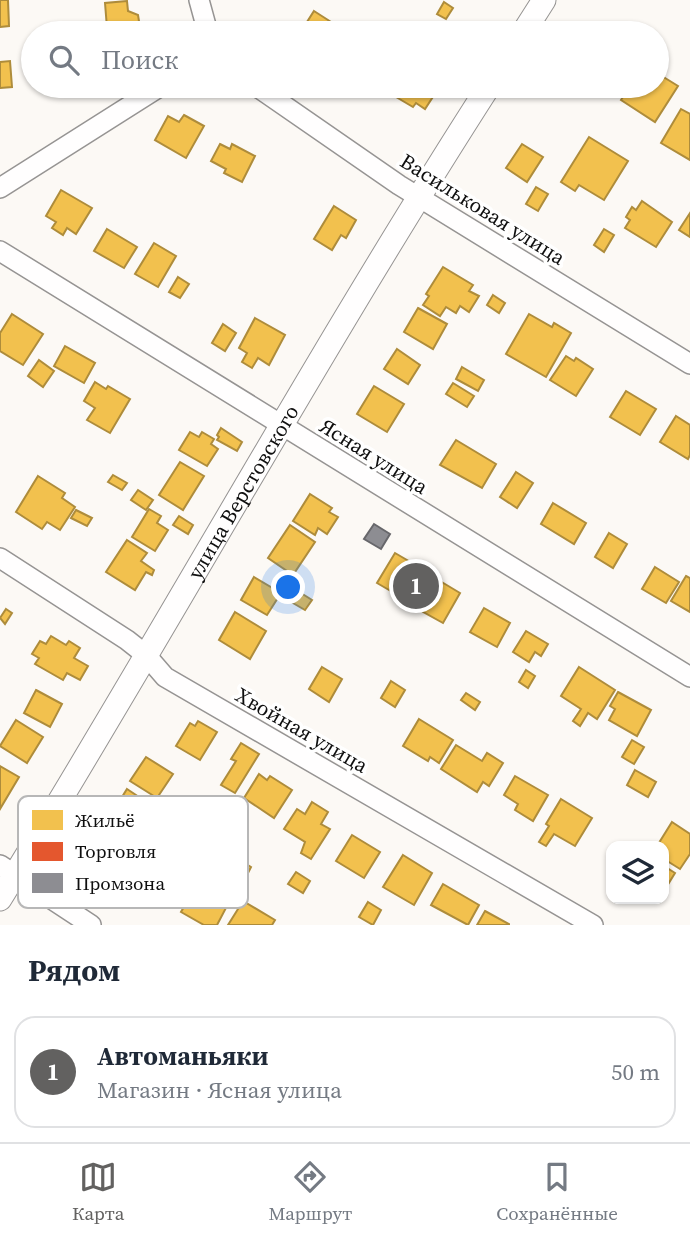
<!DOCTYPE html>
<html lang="ru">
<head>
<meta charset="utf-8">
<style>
  :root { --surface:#fff; --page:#f2f2f3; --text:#1f2937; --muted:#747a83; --line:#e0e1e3; --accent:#626160 }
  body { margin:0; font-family:"Source Serif 4",serif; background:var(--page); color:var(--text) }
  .controls { position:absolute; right:21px; bottom:21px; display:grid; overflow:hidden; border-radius:14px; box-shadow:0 2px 5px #0004 }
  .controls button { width:63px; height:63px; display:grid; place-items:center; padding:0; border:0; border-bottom:2px solid var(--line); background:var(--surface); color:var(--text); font:35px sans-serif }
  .you { position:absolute; left:289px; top:588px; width:24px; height:24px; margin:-18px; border:5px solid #fff; border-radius:50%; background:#1a73e8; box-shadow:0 0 0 10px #1a73e833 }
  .badge { display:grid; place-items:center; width:46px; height:46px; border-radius:50%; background:var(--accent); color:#fff; font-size:23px; font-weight:700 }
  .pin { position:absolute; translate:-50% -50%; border:4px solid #fff; box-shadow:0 2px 7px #0006 }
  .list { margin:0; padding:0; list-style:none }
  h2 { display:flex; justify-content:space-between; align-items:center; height:91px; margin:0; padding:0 28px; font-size:30px }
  h2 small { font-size:23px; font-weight:400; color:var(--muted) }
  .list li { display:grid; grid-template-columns:46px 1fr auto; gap:21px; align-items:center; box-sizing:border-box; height:112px; margin:0 14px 14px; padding:0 14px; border:2px solid var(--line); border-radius:21px }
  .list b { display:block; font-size:26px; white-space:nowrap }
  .list p { margin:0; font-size:23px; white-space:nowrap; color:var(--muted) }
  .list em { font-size:23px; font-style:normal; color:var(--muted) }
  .icon { flex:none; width:38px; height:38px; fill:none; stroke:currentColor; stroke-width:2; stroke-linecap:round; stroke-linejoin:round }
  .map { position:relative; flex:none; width:690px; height:925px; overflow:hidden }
  .search { position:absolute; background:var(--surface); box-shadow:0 2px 5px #0004; left:21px; right:21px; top:21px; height:77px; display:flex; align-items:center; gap:18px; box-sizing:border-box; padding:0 24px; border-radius:38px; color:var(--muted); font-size:26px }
  .sheet { height:217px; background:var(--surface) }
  nav { display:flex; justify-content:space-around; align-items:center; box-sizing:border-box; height:98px; border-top:2px solid var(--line); background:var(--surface); font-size:19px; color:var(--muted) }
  nav a { display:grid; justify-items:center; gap:4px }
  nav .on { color:var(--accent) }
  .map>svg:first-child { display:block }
</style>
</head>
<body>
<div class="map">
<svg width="690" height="925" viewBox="0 0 690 925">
  <rect width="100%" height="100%" fill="#fcf9f5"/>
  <g fill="#f2c14e" stroke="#ae8c3b" stroke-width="2">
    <path d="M0 0H8L9 26 0 27Z"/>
    <path d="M127 1 128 11 138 15 139 21 133 26 107 28 105 3Z"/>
    <path d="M444 2 453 8 446 19 437 14Z"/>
    <path d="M314 11 342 29 340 33H300Z"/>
    <path d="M10 61 12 87 0 88V62Z"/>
    <path d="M657 73 678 86 655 122 621 100 630 86H657Z"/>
    <path d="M396 86H440L425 109 416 103 413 107 391 94Z"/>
    <path d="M681 109 690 114V160L661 143Z"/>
    <path d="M184 115 204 126 186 158 155 140 168 116 179 122Z"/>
    <path d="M589 137 628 161 604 200 579 185 575 191 561 182Z"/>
    <path d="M220 144 230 149 232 144 255 156 242 182 224 173 226 169 211 161Z"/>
    <path d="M522 144 543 157 527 182 506 168Z"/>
    <path d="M536 187 548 194 538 211 526 204Z"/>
    <path d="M61 190 92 208 76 234 67 228 63 235 52 228 56 222 46 216Z"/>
    <path d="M642 201 672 222 656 247 625 228 630 220 626 217 632 207 636 210Z"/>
    <path d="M334 206 356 220 346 238 341 235 332 250 314 239Z"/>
    <path d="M690 213V237L679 230Z"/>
    <path d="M107 229 137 247 124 268 94 251Z"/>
    <path d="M604 229 614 235 604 252 594 245Z"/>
    <path d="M154 243 176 256 158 287 135 274Z"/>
    <path d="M443 267 473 285 469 291 479 296 469 312 460 306 456 313 446 307 440 316 423 305 429 296 426 294Z"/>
    <path d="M178 277 189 284 180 298 169 292Z"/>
    <path d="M493 295 505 303 499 313 487 305Z"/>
    <path d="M418 308 447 324 433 349 404 332Z"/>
    <path d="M12 314 43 334 23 365 0 351V333Z"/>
    <path d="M529 314 552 327 554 323 571 333 546 377 506 354Z"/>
    <path d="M255 318 285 335 269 365 258 358 252 368 242 362 247 353 239 348Z"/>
    <path d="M223 324 236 333 225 351 212 343Z"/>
    <path d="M65 346 95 363 84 383 54 366Z"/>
    <path d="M397 349 420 365 408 384 384 369Z"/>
    <path d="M566 356 574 361 576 358 593 369 576 396 550 380Z"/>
    <path d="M39 360 54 371 43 387 28 376Z"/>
    <path d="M462 367 484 380 478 391 456 379Z"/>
    <path d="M95 382 106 389 108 386 130 399 110 433 87 420 95 408 84 401Z"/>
    <path d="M453 383 474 396 467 407 446 394Z"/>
    <path d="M374 386 404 404 387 432 357 414Z"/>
    <path d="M626 391 656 409 640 435 610 417Z"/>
    <path d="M676 416 690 425V455L688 459 660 442Z"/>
    <path d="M221 428 242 442 237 451 217 440 219 437 217 435Z"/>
    <path d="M190 432 199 437 202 432 214 439 211 444 218 449 207 466 179 450Z"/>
    <path d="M456 440 496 464 482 488 440 465Z"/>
    <path d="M180 462 204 476 183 510 159 495Z"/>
    <path d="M516 472 533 483 517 508 500 497Z"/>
    <path d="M113 475 127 483 122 490 108 482Z"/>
    <path d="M38 476 65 493 62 498 75 507 60 530 47 522 42 529 16 512Z"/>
    <path d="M138 490 153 500 146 510 131 500Z"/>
    <path d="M310 494 332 508 329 512 338 517 327 534 318 528 315 535 293 521Z"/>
    <path d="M553 503 586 523 574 544 541 524Z"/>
    <path d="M149 509 161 516 157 523 168 530 155 551 132 537Z"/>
    <path d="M76 510 92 518 87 526 71 518Z"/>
    <path d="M179 516 193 525 188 534 173 525Z"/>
    <path d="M290 525 315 542 293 575 268 558Z"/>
    <path d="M609 533 627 544 613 568 595 557Z"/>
    <path d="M127 540 147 553 141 561 154 570 152 575 146 572 135 590 106 572Z"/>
    <path d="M395 553 419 567 401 597 377 583Z"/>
    <path d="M655 567 679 582 666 603 642 589Z"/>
    <path d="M686 576 690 578V612L671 601Z"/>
    <path d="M254 577 281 593 267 615 241 600Z"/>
    <path d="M435 578 460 593 443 623 418 609Z"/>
    <path d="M293 588 312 600 305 610 286 599Z"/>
    <path d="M484 608 510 623 497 647 470 632Z"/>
    <path d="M6 609 12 613 5 624 0 618Z"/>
    <path d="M235 612 266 631 250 659 219 640Z"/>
    <path d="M526 631 548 644 541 656 535 652 529 662 513 652Z"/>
    <path d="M51 636 66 645 69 641 80 648 74 658 88 666 80 680 67 673 63 680 35 664 39 658 32 654 40 641 46 644Z"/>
    <path d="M322 667 342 679 329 702 309 689Z"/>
    <path d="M579 667 615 690 597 719 588 713 580 726 573 721 581 709 561 696Z"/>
    <path d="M526 670 535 676 528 688 519 682Z"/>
    <path d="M391 681 405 690 395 707 381 698Z"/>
    <path d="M36 690 62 704 50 727 24 713Z"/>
    <path d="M618 692 651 710 637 736 609 720 615 709 610 706Z"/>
    <path d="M466 693 480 702 475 710 461 700Z"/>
    <path d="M419 719 453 740 439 763 430 757 428 761 403 746Z"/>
    <path d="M16 720 43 737 27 763 0 746Z"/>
    <path d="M198 721 217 732 200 760 176 746 190 723 195 726Z"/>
    <path d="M632 740 644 747 634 764 622 757Z"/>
    <path d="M241 743 259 754 235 793 221 785 236 761 231 759Z"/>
    <path d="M456 745 482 761 487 753 503 763 489 786 483 782 477 792 441 769Z"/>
    <path d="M146 757 173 774 157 798 130 781Z"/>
    <path d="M0 766 19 777 0 809Z"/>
    <path d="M635 770 656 782 648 797 627 785Z"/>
    <path d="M259 774 267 780 270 776 292 790 274 818 244 798Z"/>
    <path d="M515 776 548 795 533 821 515 810 518 804 504 795Z"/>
    <path d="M127 789 154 807 136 835 109 818Z"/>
    <path d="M561 799 592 818 575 846 554 834 546 846 539 842 549 826 546 824Z"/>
    <path d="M312 802 328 812 321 824 330 829 311 859 301 853 305 842 284 829 297 809 305 814Z"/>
    <path d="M672 822 690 834V854L680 869 664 859V846H657Z"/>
    <path d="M352 835 380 852 364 878 336 861Z"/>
    <path d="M403 855 432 873 414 905 383 887Z"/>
    <path d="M234 856 251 867 248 873 231 861Z"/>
    <path d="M664 866 675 873 664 891Z"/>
    <path d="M296 872 310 881 303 893 288 884Z"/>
    <path d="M443 884 479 905 468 925 431 905Z"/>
    <path d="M195 888 227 906 217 925H204L181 912Z"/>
    <path d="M243 901 275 920 272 925H228Z"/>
    <path d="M368 902 381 910 373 925 359 917Z"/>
    <path d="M485 911 509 924V925H477Z"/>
  </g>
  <path fill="#e4572e" stroke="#a44125" stroke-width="2" d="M419 567 431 575 413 603 401 597Z"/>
  <path fill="#8d8d92" stroke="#67676b" stroke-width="2" d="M374 524 390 534 381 549 364 539Z"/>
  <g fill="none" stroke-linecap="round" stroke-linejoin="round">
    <defs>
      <g id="minor">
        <path d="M199 0 208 33"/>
        <path d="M256 86 399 185 690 364"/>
        <path d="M0 188 161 86"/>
        <path d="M0 251 690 677"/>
        <path d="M0 558 127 640 146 655 165 677 593 925"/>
        <path d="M0 865 91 925"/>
      </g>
      <g id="tertiary">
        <path d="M523 33 544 0"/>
        <path id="s1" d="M0 899C166 630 318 352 489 86"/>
      </g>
    </defs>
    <use href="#minor" stroke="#969493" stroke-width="22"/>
    <use href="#tertiary" stroke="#969493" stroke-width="25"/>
    <use href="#minor" stroke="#fffefe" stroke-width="19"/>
    <use href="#tertiary" stroke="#fffefe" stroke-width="23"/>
  </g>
  <g text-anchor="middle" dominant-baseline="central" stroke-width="7" stroke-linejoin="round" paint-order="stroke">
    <g font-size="21" fill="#0f0f0f" stroke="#fff">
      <text transform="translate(483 209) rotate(32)">Васильковая улица</text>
      <text transform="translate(374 456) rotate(32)">Ясная улица</text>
      <text stroke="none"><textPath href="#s1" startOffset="474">улица Верстовского</textPath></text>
      <text transform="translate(302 730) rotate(30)">Хвойная улица</text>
    </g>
  </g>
  <rect x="18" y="796" width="230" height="112" rx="10" fill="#fff" stroke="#b7b7b7" stroke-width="2"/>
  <rect x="32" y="810" width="31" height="20" fill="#f2c14e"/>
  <rect x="32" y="842" width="31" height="19" fill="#e4572e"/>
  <rect x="32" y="873" width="31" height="20" fill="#8d8d92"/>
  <g font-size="19" fill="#0f0f0f">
    <text x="75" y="827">Жильё</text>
    <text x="75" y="858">Торговля</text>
    <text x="75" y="890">Промзона</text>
  </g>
</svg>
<div class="controls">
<button><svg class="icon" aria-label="layers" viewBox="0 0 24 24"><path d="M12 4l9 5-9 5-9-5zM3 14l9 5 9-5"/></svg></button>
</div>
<div class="you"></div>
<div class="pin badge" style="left:416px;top:586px">1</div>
<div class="search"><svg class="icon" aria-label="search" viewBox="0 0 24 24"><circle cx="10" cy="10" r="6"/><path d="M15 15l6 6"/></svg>Поиск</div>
</div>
<section class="sheet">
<h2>Рядом<small></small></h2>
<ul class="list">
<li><span class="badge">1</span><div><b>Автоманьяки</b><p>Магазин · Ясная улица</p></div><em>50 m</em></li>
</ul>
</section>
<nav>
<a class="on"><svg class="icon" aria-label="map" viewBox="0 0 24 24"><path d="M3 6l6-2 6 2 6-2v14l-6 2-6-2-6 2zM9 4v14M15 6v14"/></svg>Карта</a>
<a><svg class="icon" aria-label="directions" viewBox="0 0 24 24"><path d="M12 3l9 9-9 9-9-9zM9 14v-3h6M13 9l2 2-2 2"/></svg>Маршрут</a>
<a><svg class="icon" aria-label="saved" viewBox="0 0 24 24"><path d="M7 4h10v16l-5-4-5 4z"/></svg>Сохранённые</a>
</nav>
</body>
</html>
